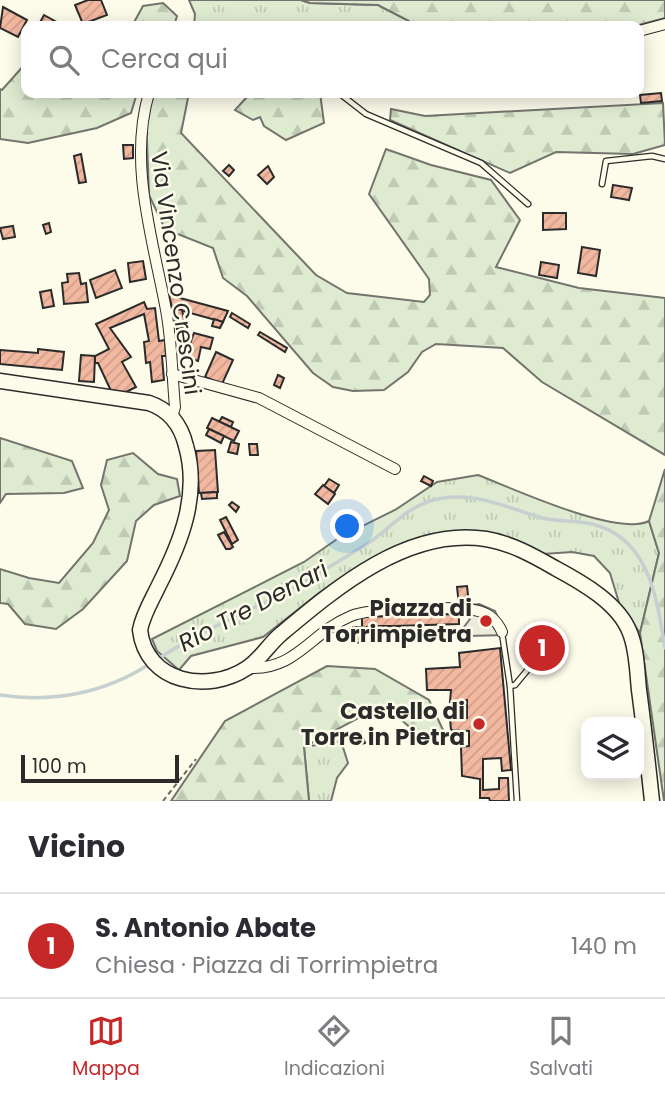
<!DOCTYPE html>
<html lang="it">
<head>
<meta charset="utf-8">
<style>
  :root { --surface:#fff; --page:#f7f7f7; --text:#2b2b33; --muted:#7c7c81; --line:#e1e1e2; --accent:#c62828 }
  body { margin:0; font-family:Poppins,sans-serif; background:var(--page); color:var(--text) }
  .controls { position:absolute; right:21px; bottom:21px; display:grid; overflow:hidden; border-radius:14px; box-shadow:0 4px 18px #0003 }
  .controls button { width:63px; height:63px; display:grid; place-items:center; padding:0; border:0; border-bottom:2px solid var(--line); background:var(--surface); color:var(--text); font:35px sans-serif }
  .scale { position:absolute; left:21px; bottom:18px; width:158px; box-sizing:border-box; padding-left:7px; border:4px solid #2b2b2b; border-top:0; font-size:19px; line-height:24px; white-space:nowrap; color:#2b2b2b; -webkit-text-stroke:5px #fdfbea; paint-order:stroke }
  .you { position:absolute; left:348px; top:527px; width:24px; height:24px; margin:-18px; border:5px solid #fff; border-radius:50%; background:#1a73e8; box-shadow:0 0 0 10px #1a73e833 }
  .badge { display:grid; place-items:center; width:46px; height:46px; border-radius:50%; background:var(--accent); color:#fff; font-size:23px; font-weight:700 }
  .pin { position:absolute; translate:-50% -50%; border:4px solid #fff; box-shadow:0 2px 7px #0006 }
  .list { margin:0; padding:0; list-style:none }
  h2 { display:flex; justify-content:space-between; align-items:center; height:91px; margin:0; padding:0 28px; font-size:30px }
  h2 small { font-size:23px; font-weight:400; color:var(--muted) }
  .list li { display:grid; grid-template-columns:46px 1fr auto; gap:21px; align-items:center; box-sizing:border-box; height:105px; padding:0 28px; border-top:2px solid var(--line) }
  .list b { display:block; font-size:26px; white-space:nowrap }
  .list p { margin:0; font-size:23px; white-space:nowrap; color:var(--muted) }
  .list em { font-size:23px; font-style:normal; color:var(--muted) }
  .icon { flex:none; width:38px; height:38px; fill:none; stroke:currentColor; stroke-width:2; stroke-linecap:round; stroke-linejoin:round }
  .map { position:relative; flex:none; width:665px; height:801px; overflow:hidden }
  .search { position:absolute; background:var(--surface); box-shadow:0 4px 18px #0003; left:21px; right:21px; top:21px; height:77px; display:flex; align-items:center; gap:18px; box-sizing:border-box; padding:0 24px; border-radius:14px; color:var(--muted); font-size:26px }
  .sheet { height:196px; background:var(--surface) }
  nav { display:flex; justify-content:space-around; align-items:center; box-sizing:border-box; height:98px; border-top:2px solid var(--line); background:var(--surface); font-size:19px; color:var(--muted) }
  nav a { display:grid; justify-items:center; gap:4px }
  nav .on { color:var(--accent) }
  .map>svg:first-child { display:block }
</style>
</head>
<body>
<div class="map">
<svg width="665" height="801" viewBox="0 0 665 801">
  <defs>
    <pattern id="grass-tufts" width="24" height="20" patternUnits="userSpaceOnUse" patternTransform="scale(1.75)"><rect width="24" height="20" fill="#deebd1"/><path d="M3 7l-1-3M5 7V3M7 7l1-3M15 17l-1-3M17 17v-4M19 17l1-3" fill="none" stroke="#bfcab4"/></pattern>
    <pattern id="forest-firs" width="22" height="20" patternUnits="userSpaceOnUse" patternTransform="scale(1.75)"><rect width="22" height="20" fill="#deebd1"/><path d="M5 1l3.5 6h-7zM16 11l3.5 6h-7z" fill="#bfcab4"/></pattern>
    <pattern id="building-hatch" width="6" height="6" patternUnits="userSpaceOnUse" patternTransform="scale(1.75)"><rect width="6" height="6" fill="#f2b8a0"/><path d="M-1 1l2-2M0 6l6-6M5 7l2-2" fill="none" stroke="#d09e8a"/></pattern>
  </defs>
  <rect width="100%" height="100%" fill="#fdfbea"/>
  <g fill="url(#grass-tufts)" stroke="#74746e" stroke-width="2">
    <path d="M189 0H301L310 3 378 5 409 21 411 26H194L195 14Z"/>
    <path d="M478 475C512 488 617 537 649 521L659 553 640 633 620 606 610 573 594 556 572 552 543 554 493 535 385 554 319 593 263 637 191 656 179 670 157 651 152 639 304 562 340 537 395 510 437 482Z"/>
    <path d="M341 741 348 763 337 778 331 801H309L304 747Z"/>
  </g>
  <g fill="url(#forest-firs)" stroke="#74746e" stroke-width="2">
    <path d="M301 0H665V18L635 26H411L409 21 378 5 310 3Z"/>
    <path d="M163 3 177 16 174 26H132L143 6Z"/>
    <path d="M26 63V93H137L131 113 97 128 28 143 0 139V89L2 90Z"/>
    <path d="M154 93H189L181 133 316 275 347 293 424 302 430 295 429 279 369 194 386 149 431 165 491 180 520 220 496 267 579 288 665 298V455L542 382 503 348 436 344 422 352 408 372 384 390 353 391 333 387 313 373 247 296 223 278 213 248 165 229 149 195 146 114Z"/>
    <path d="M243 93H320L324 123 286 140 264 126 260 117 253 120 235 110 247 97Z"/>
    <path d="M663 103 665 145 633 154 556 152 510 173 390 120 391 109 425 116Z"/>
    <path d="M0 438 72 461 83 488 64 493 6 494 0 503Z"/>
    <path d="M133 453 158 474 177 479 180 496 154 505 136 521 127 561 83 609 56 629 25 624 8 604 0 603V569L29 578 59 583 93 543 109 510 101 485 107 460Z"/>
    <path d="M665 469V801H664L640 633 659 553 649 521Z"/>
    <path d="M327 666 375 669 429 700 443 730 428 743 399 718 373 710 304 747 309 801H171L225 721Z"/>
  </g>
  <path fill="#eceadb" stroke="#74746e" stroke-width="2" d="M479 604 495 611 506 635 467 636 464 627 470 619 463 606Z"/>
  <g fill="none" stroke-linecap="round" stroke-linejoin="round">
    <g stroke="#c7d0d0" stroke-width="3.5">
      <path d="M158 659C194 635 231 619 270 600 302 585 332 565 362 547 385 534 402 511 427 502 464 489 500 504 535 516 554 523 573 519 592 524 650 538 657 600 665 648"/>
      <path d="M0 695C53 703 106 693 151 663"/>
    </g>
  </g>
  <g fill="url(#building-hatch)" stroke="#2b2b2b" stroke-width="2">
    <path d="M88 0H101L107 15 83 24 75 5Z"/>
    <path d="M3 7 27 20 18 37 0 28Z"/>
    <path d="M44 15 62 25 61 26H38Z"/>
    <path d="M661 93 662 101 641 103 640 95Z"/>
    <path d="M123 145H133V158L124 159Z"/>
    <path d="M81 154 86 182 79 183 74 156Z"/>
    <path d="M229 165 234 170 229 176 223 171Z"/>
    <path d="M268 166 274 177 267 184 258 175Z"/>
    <path d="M613 185 632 188 629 200 611 197Z"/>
    <path d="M543 213H566V229L543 230Z"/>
    <path d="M49 223 51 232 46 234 43 225Z"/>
    <path d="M13 226 15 237 3 239 0 228Z"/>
    <path d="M582 247 600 250 596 276 578 273Z"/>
    <path d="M143 261 146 279 130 282 128 263Z"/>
    <path d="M541 262 559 265 557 278 539 275Z"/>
    <path d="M115 270 122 288 96 298 90 280Z"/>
    <path d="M79 273 81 284 86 283 88 302 64 304 62 283 68 282 67 274Z"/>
    <path d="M51 290 54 306 43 308 40 292Z"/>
    <path d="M169 295 228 311 223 322 172 308Z"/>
    <path d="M144 302 147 309 155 308 159 341 165 340 166 356H162L164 380 152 382 150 362 146 363 144 342 149 341 144 314 110 328 131 357 122 362 136 387 124 393H112L98 363H95V356L109 349 96 324Z"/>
    <path d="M172 308 182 310 186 327 177 329Z"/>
    <path d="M232 313 250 324 248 328 230 317Z"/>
    <path d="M214 319 223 322 220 328 212 326Z"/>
    <path d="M260 332 287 348 285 352 258 335Z"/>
    <path d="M194 333 213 338 210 349 201 347 198 361 185 357Z"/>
    <path d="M38 349 64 352 62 370 0 364V350L38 353Z"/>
    <path d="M216 352 233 360 222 384 205 377Z"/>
    <path d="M81 355 95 356 94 382 79 381Z"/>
    <path d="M278 375 284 378 280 388 274 385Z"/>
    <path d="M222 417 233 422 231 427 219 422Z"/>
    <path d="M212 418 239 431 234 441 207 428Z"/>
    <path d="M209 429 224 436 221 443 206 435Z"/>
    <path d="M231 442 239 444 237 454 228 452Z"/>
    <path d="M249 444H257L258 455H250Z"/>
    <path d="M215 450 218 492 199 493 196 451Z"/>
    <path d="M424 476 433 481 431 486 421 481Z"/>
    <path d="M329 479 339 485 334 493 324 486Z"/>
    <path d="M323 485 335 494 328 504 315 494Z"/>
    <path d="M217 492V498L202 499 201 493Z"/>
    <path d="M232 502 239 507 236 512 229 505Z"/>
    <path d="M226 517 238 540 232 544 220 520Z"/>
    <path d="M224 532 233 547 230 549H226L218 535Z"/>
    <path d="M467 586 469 604 459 605 457 587Z"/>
    <path d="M459 614V624L362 627V617Z"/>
    <path d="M376 626H401L402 639 376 640Z"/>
    <path d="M353 627H362L363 642 354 643Z"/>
    <path d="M556 631 555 654 537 668 525 657 529 652V645L535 637Z"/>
    <path d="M500 648 511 770 502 771 501 758 483 759V790L499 789V778H508L509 801H490L489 798H480V779L462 776 461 747 469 746V731L451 730 450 718H467V700L450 702 451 690H427L426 669 460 667 459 653Z"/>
    <path d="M361 732 365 743 356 746 352 736Z"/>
  </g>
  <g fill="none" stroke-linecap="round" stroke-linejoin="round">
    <defs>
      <g id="lane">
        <path d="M339 93 366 114 481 163 528 204"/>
        <path d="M602 184 606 161 652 156 665 159"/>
        <path d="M502 633 510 686 517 801"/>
        <path d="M510 686 515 685 530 667"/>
      </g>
      <g id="street">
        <path d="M639 31 665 24"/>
        <path d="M149 93C128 164 153 239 166 310 172 342 172 375 175 407L172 417"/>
        <path d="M172 374 259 398 395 469"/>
        <path d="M249 668C297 670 310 633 351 616 369 608 453 606 474 610 487 612 497 620 502 632"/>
      </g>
      <path id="secondary" d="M0 381 149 403C170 410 181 425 186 446 200 495 181 542 159 585 152 600 143 614 140 630 146 683 208 694 247 668 260 660 269 644 281 634 337 587 408 527 486 539 511 543 534 556 555 568 581 582 619 603 630 633 637 650 637 671 639 690 644 727 648 764 652 801"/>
    </defs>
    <use href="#lane" stroke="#2b2b2b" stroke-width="7"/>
    <use href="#street" stroke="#2b2b2b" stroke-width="12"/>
    <use href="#secondary" stroke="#2b2b2b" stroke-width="17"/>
    <path stroke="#6a6964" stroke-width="2" stroke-dasharray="5 3.5" stroke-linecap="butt" d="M163 801 196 759"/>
    <use href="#lane" stroke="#fdfbea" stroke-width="4.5"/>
    <use href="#street" stroke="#fdfbea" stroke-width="10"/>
    <use href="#secondary" stroke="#fdfbea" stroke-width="14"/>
  </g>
  <g fill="#c62828" stroke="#fdfbea" stroke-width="2.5">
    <circle cx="486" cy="621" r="7"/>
    <circle cx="479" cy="724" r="7"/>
  </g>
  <g text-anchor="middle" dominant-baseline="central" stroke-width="5" stroke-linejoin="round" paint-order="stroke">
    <g font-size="23" fill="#2b2b2b" stroke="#fdfbea">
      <text transform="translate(176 273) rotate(82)">Via Vincenzo Crescini</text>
    </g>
    <g font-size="23" font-weight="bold" fill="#2b2b2b" stroke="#fdfbea" text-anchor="end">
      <text x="472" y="608">Piazza di<tspan x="472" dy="26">Torrimpietra</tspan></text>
      <text x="465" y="711">Castello di<tspan x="465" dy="26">Torre in Pietra</tspan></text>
    </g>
    <g font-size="24" font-style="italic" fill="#2b2b2b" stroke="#fdfbea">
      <text transform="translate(253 606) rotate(-28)">Rio Tre Denari</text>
    </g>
  </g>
</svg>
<div class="controls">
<button><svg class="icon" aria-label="layers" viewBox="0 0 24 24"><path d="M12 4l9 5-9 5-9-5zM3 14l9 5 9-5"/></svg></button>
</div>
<div class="scale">100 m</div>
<div class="you"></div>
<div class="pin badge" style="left:542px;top:648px">1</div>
<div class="search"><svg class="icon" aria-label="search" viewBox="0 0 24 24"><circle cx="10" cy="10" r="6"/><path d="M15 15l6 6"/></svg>Cerca qui</div>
</div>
<section class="sheet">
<h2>Vicino<small></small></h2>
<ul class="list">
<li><span class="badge">1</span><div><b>S. Antonio Abate</b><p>Chiesa · Piazza di Torrimpietra</p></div><em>140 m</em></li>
</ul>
</section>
<nav>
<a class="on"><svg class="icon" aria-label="map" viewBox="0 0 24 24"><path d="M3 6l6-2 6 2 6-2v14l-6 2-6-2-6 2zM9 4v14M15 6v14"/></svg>Mappa</a>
<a><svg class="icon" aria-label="directions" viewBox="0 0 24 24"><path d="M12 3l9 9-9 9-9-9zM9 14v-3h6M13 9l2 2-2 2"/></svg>Indicazioni</a>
<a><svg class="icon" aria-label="saved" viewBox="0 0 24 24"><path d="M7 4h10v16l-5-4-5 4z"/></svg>Salvati</a>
</nav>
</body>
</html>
